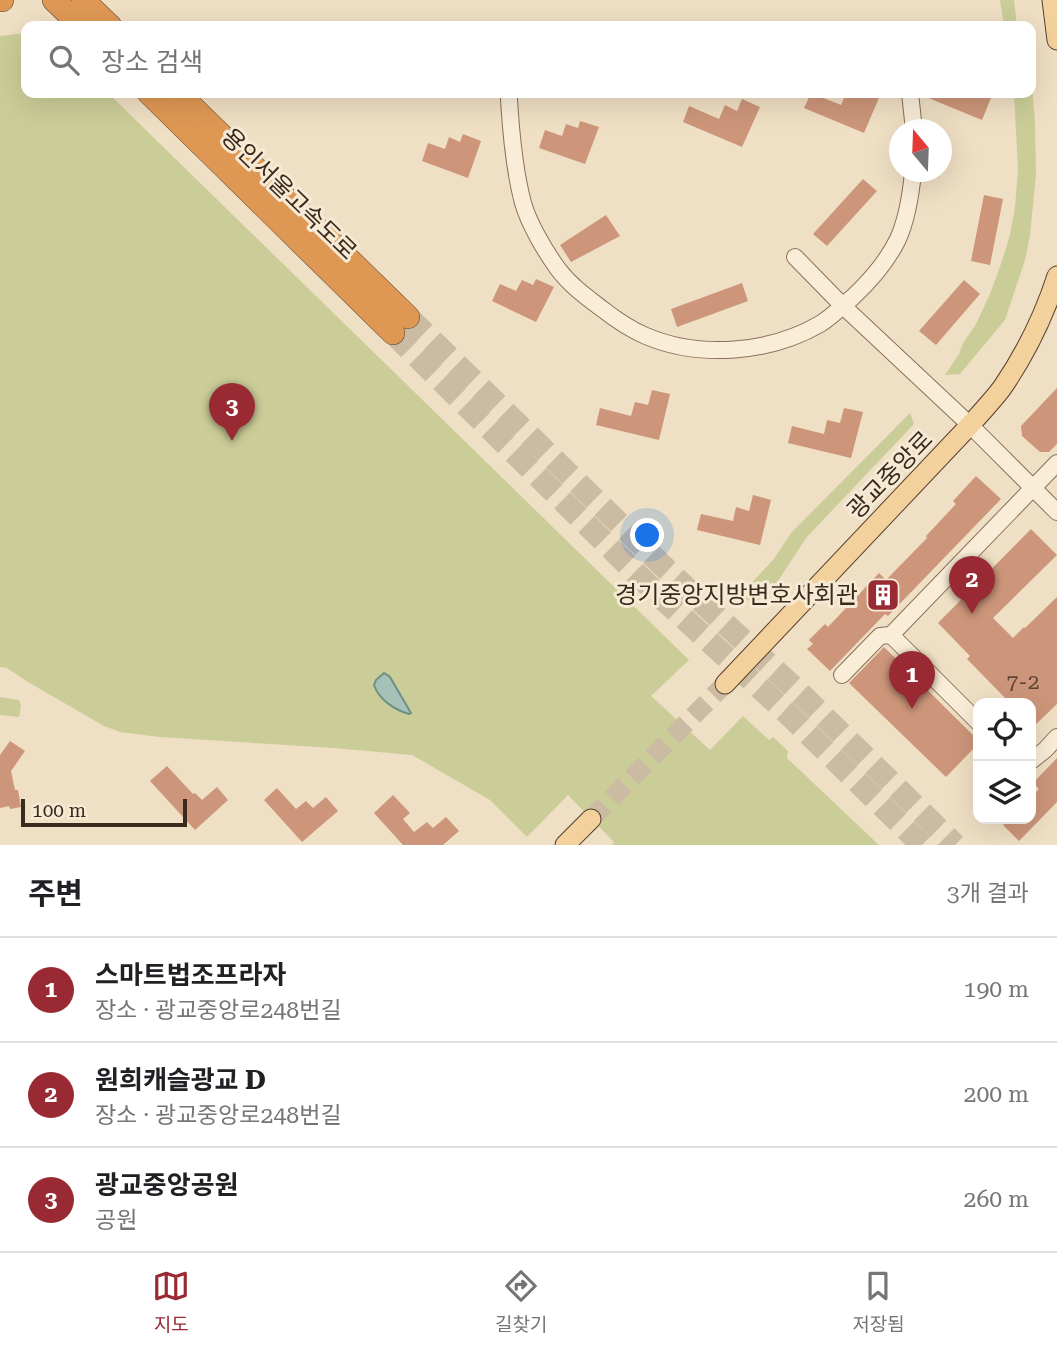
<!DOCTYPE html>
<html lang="ko">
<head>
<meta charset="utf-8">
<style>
  :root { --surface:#fff; --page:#f6f6f6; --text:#202124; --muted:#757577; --line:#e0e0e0; --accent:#992932 }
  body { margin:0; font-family:"Roboto Serif","Noto Sans KR",serif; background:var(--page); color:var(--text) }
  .controls { position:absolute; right:21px; bottom:21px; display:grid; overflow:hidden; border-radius:14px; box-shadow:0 7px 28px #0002 }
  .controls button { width:63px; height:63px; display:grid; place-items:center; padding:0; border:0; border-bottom:2px solid var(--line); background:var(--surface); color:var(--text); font:35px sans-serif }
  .compass { position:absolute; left:889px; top:119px; width:63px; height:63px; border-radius:50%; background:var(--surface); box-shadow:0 7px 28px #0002; rotate:341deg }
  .scale { position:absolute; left:21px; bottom:18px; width:166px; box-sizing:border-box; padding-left:7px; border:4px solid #3a2a1e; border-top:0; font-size:19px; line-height:24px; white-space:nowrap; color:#3a2a1e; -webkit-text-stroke:5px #f6ead4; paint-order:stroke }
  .you { position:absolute; left:648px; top:536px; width:24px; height:24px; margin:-18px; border:5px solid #fff; border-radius:50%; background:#1a73e8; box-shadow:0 0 0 10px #1a73e833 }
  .badge { display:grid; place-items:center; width:46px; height:46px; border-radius:50%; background:var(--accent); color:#fff; font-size:23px; font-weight:700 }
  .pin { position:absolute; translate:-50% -58px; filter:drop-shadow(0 2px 4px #0008) }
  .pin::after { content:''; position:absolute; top:37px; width:24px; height:21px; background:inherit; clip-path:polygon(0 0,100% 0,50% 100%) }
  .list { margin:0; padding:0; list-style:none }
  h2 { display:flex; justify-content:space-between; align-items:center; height:91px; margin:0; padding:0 28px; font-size:30px }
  h2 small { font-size:23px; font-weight:400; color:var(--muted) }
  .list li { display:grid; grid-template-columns:46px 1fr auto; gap:21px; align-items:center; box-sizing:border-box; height:105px; padding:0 28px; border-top:2px solid var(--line) }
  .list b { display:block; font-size:26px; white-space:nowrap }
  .list p { margin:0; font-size:23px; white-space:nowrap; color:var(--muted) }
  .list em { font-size:23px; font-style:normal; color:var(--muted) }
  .icon { flex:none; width:38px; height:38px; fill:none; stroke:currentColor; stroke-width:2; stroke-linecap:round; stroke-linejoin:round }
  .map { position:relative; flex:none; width:1057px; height:845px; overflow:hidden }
  .search { position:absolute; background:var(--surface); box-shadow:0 7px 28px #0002; left:21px; right:21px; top:21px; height:77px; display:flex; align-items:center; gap:18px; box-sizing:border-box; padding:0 24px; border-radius:14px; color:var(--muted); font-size:26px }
  .sheet { height:406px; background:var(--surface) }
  nav { display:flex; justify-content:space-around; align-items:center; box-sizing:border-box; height:98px; border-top:2px solid var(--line); background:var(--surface); font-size:19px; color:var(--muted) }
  nav a { display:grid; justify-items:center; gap:4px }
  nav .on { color:var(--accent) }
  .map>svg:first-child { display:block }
</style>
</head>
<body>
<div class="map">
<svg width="1057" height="845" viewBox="0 0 1057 845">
  <rect width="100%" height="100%" fill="#efdfc4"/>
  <g fill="#cbcd98">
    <path d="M1000 0H1014L1017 26H1004Z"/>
    <path d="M26 33V93H108L689 660 651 696 710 750 743 716 769 740 773 737 788 751 787 758 879 845H612L614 842 568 795 527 837 490 800 412 755 334 748 160 737 120 732 104 726 28 682 7 668 0 667V36Z"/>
    <path d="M1031 76 1035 121 1036 175 1030 235 1025 260 1005 320 960 374 945 375 959 354 963 343 975 326 990 294 1002 261 1010 235 1015 207 1018 170 1014 93H1031Z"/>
    <path d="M910 413 914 424 806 538 778 581 753 605 741 594 773 560 791 533Z"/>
    <path d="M0 697 19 700 21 706 19 717 0 715Z"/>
  </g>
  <path fill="#a6c2b8" stroke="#6d9085" stroke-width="2" d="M384 673 390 677 411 713 409 714C395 710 379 700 374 685L376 680Z"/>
  <g fill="#cd967a">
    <path d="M811 93 841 105 846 93 859 97 860 93H881L864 133 804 108Z"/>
    <path d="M921 93H993L982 120 921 95Z"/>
    <path d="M742 99 760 107 742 147 683 122 689 106 719 119 725 105 737 111Z"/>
    <path d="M580 121 599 127 585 164 539 148 545 130 562 136 566 124 578 128Z"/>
    <path d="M463 134 481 141 468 178 422 161 428 143 445 149 449 137 460 142Z"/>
    <path d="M863 179 877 191 827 246 813 234Z"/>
    <path d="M984 195 1003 199 990 265 971 261Z"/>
    <path d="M606 215 620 236 571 262 560 245Z"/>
    <path d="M536 279 554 287 536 322 492 301 500 284 516 291 522 280 533 285Z"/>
    <path d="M964 280 980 294 936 345 919 331Z"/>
    <path d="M742 283 748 301 677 327 671 309Z"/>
    <path d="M1057 388V444L1049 452H1040L1022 436 1021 426Z"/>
    <path d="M652 390 670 394 659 440 596 425 600 408 631 416 635 402 648 405Z"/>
    <path d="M844 408 863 412 851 458 788 443 792 426 824 434 827 420 840 423Z"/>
    <path d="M976 476 1001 499 888 616 885 614 830 671 807 649 813 644 809 640 825 624 828 627 879 573 886 580 927 538 926 536 956 504 953 501Z"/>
    <path d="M753 495 771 500 760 545 697 530 701 514 733 521 736 507 749 511Z"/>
    <path d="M1031 529 1057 555 993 618 1013 638 1024 627 1025 628 1057 597V704L1031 729V703H1010L967 659 970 656 938 623Z"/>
    <path d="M884 647 978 740V744L946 777 849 683Z"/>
    <path d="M10 741 25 751 11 771 15 790H18L21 807 10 809 9 806 0 808V755Z"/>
    <path d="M1057 758V802L1019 841 1003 825 1009 819H1031V797L1039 789 1033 783Z"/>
    <path d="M167 766 193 794 195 793 202 800 217 787 228 800 195 830 150 781Z"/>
    <path d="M277 788 296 809 306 801 313 808 326 797 338 811 302 842 264 800Z"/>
    <path d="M393 795 410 813 403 819 414 832 427 822 433 828 446 817 459 831 443 845H403L374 813Z"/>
  </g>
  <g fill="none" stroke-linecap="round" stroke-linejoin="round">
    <path stroke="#cbbba3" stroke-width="19" stroke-dasharray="19 10" stroke-linecap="butt" d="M591 819 725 684"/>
    <g stroke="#cbbba3" stroke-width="23" stroke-dasharray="23 11" stroke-linecap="butt">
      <path d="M408 317 666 569 803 696 955 845"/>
      <path d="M393 333 652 589 785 711 922 845"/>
    </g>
    <defs>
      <g id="minor">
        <path d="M910 93 914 130"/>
        <path d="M509 99C511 134 514 169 523 203 529 224 545 251 558 269 570 285 585 296 601 308 615 319 629 329 646 336 700 359 770 353 820 324 832 317 842 306 853 297 871 280 887 262 898 239 907 219 911 193 913 172"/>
        <path d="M795 257 843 306 970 425 1057 512"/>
        <path d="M891 635 1057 463"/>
        <path d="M891 635 978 722"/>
        <path d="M842 675 880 636 891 635"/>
        <path d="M1031 761 1045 750 1057 737"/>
      </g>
      <g id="major">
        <path d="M1052 0 1057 40"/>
        <path d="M725 684 970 425C981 413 992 401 1002 388 1026 353 1044 316 1057 276"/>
        <path d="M565 845 591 819"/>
      </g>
      <g id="highway">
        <path d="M0 0H2"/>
        <path d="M54 0 81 26"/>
        <path d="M83 0 110 26"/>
        <path d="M149 93 393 333"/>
        <path d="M178 93 408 317"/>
      </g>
    </defs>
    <use href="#minor" stroke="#8a705a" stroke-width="18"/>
    <use href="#major" stroke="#583f2e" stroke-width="21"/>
    <use href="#highway" stroke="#583f2e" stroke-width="24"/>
    <use href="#minor" stroke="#f9edd8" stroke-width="16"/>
    <use href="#major" stroke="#f2d19c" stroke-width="19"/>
    <use href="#highway" stroke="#df9854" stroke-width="23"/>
  </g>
  <defs>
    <symbol id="building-square" viewBox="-11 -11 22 22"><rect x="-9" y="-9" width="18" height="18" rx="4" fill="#992932" stroke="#f6ead4"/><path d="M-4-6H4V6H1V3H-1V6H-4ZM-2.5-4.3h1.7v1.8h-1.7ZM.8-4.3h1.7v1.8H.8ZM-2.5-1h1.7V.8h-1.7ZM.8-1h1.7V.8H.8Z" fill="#fff"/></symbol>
  </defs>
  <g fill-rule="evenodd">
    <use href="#building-square" x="864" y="576" width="38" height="38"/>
  </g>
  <g text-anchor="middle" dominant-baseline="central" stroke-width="6" stroke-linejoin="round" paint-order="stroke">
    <g font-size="21" fill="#5f4535">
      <text x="1023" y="682">7-2</text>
    </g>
    <g font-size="24" fill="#3a2a1e" stroke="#f6ead4">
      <text transform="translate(289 194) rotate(44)">용인서울고속도로</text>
      <text transform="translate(890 475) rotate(-46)">광교중앙로</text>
    </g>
    <g font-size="24" fill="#3a2a1e" stroke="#f6ead4" text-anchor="end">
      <text x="858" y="595">경기중앙지방변호사회관</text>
    </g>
  </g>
</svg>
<div class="controls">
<button><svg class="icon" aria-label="locate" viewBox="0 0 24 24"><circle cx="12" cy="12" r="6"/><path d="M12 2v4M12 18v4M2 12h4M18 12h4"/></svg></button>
<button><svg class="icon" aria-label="layers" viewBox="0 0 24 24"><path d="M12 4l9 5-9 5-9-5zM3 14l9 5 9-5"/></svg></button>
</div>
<svg class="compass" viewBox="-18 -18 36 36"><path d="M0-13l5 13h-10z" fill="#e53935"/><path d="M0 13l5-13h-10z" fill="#757577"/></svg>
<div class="scale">100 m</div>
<div class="you"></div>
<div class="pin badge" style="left:912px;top:709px">1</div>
<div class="pin badge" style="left:972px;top:614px">2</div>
<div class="pin badge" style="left:232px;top:441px">3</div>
<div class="search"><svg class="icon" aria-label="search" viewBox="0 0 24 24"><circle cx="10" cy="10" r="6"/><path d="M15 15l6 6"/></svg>장소 검색</div>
</div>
<section class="sheet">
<h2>주변<small>3개 결과</small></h2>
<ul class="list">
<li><span class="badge">1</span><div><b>스마트법조프라자</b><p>장소 · 광교중앙로248번길</p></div><em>190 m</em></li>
<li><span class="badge">2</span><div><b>원희캐슬광교 D</b><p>장소 · 광교중앙로248번길</p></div><em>200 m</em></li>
<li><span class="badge">3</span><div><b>광교중앙공원</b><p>공원</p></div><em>260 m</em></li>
</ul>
</section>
<nav>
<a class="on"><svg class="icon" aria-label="map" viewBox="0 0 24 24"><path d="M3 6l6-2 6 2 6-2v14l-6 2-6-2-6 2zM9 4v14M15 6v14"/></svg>지도</a>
<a><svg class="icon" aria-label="directions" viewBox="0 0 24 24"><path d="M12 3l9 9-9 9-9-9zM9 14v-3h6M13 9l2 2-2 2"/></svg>길찾기</a>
<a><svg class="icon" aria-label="saved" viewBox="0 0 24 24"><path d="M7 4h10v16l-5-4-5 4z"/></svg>저장됨</a>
</nav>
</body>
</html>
